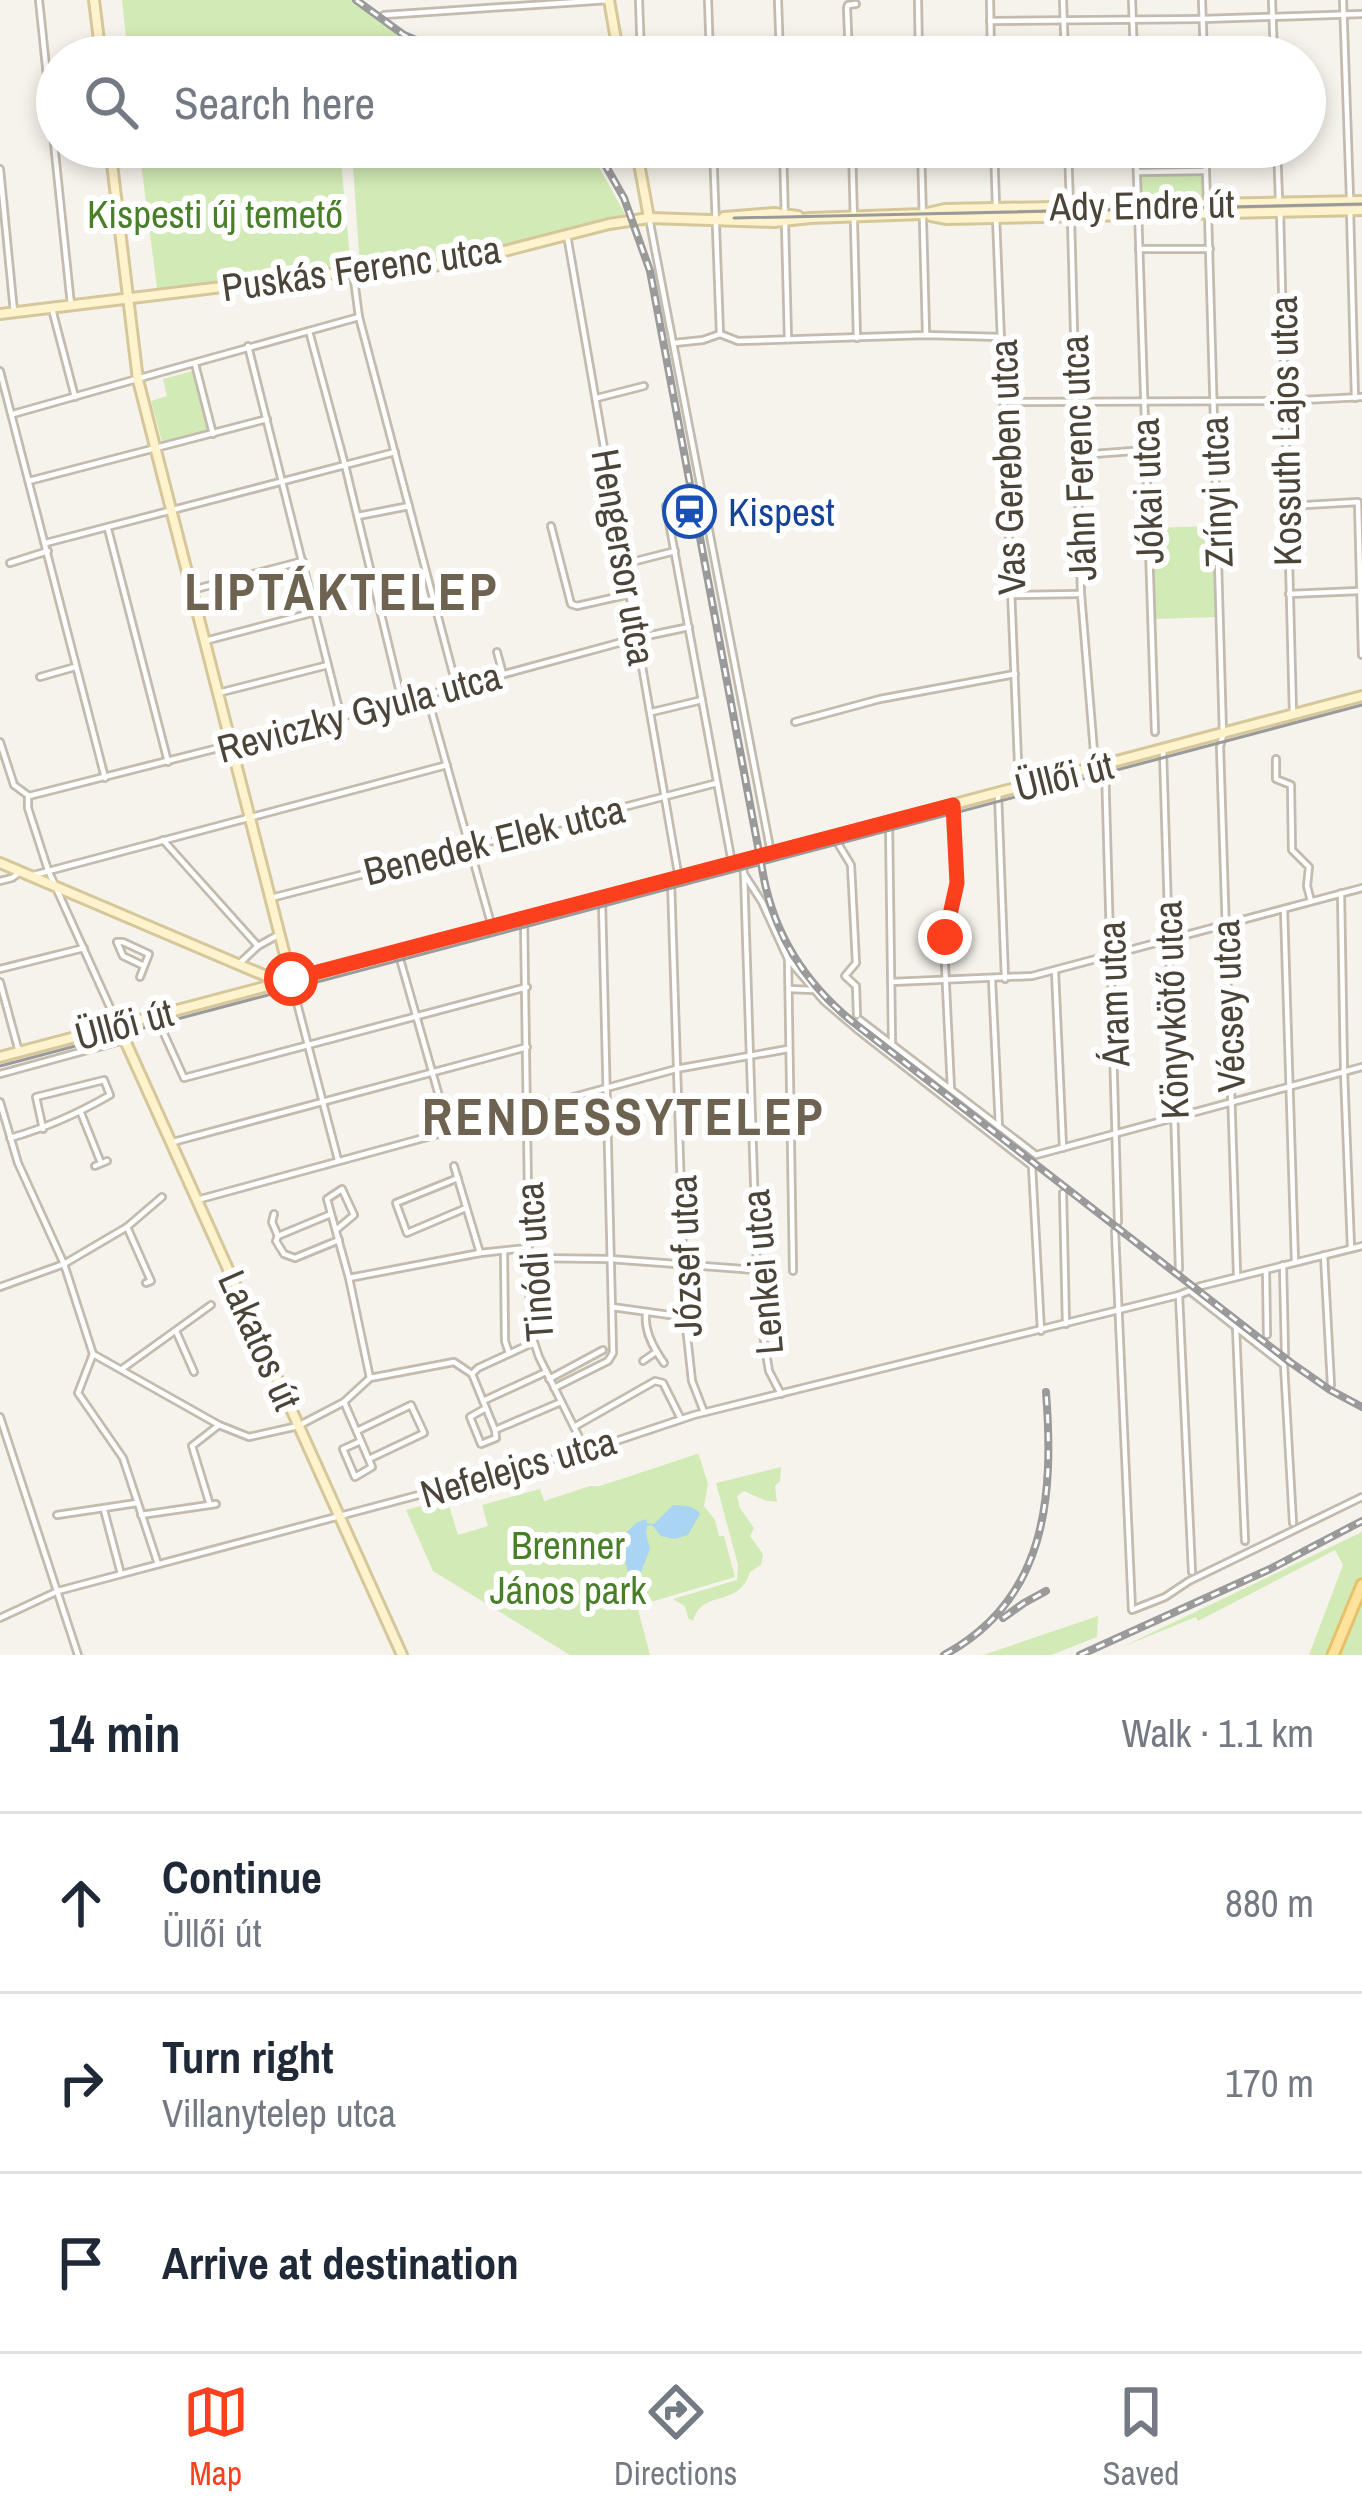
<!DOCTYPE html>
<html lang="en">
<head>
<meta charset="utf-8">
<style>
  :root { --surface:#fff; --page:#f2f2f3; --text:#1f2937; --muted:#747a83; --line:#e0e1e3; --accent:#fc3f1d }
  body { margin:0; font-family:"Archivo Narrow",sans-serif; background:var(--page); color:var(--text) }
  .stop { position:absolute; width:36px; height:36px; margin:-27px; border:9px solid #fc3f1d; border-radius:50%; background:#fff }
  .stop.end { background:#fc3f1d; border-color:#fff; box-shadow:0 3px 12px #0008 }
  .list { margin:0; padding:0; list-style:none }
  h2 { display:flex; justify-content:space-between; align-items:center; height:156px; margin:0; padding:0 48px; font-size:51px }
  h2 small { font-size:39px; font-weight:400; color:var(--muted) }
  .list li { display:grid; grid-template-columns:78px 1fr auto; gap:36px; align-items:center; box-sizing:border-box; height:180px; padding:0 48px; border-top:3px solid var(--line) }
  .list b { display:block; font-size:45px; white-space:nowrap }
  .list p { margin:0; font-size:39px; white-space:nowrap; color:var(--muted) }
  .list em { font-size:39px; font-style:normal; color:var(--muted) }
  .icon { flex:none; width:66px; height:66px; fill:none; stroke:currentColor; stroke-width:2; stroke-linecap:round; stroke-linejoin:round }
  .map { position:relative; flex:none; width:1362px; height:1655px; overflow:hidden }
  .search { position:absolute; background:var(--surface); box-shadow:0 6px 18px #0003; left:36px; right:36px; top:36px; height:132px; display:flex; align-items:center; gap:30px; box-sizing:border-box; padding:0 42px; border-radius:66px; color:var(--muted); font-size:45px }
  .sheet { height:696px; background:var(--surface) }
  nav { display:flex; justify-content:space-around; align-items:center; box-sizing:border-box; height:168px; border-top:3px solid var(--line); background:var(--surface); font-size:33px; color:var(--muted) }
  nav a { display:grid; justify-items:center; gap:6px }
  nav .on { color:var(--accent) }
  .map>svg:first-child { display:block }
</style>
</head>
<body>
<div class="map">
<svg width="1362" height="1655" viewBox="0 0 1362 1655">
  <rect width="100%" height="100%" fill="#f6f3ec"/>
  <g fill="#d2eab5">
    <path d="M122 0H353L409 43 442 57H128Z"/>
    <path d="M139 147H588L625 214 458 258 360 268 352 151 340 150 351 269 157 288Z"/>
    <path d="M1203 174V203L1140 204V176Z"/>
    <path d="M193 371 210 432 163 445 151 401 167 396 163 379Z"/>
    <path d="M1213 526 1216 617 1155 619 1152 528Z"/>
    <path d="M697 1454 699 1455 708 1484 704 1506 715 1520 719 1536H724L735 1577 637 1606 650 1655H570L433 1571 406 1510 447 1499 458 1535 488 1526 482 1505 540 1489 544 1501 590 1486H600Z"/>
    <path d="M781 1467 780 1481 775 1486 777 1502 764 1500 744 1491 737 1496 740 1508 754 1528 750 1536 763 1554 761 1565 750 1572C739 1609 702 1588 693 1621L688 1618 685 1606 673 1599 737 1580 738 1565 716 1483Z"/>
    <path d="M1362 1532V1655H1309L1343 1565 1335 1550 1198 1621 1196 1617 1122 1647Z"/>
    <path d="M1098 1616 1097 1637 1051 1655H983Z"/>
  </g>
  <path fill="#a9d4f2" d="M673 1505C683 1506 695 1505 700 1514L688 1535 674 1539 661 1536 652 1525 647 1526 646 1533 650 1549 639 1577 633 1579 628 1572 619 1540 636 1523 646 1519 647 1523 654 1524Z"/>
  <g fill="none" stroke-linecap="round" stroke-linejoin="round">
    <defs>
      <g id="street">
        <path d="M39 0 71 305"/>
        <path d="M639 0 641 57"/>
        <path d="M708 0 710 57"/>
        <path d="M778 0 780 57"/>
        <path d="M990 0 991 57"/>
        <path d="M1063 0 1065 57"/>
        <path d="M1132 0 1134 57"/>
        <path d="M1202 0 1204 57"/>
        <path d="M1272 0 1274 57"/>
        <path d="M1343 0 1350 198"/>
        <path d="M918 1 919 57"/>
        <path d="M384 15 609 0"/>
        <path d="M990 21 1203 19 1362 14"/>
        <path d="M849 57 847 8 848 5 856 4"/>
        <path d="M964 57 991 53"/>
        <path d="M713 147 720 334"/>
        <path d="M783 147 788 339"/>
        <path d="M852 147 857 338"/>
        <path d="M921 147 926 333"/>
        <path d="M994 147 996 206"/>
        <path d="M1068 147 1070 207"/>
        <path d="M1136 147 1155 732"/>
        <path d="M1205 147 1207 201"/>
        <path d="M1277 147 1279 200"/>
        <path d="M0 169 14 312"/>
        <path d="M1139 172 1206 171"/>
        <path d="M1350 210 1355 398"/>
        <path d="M1280 211 1293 715"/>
        <path d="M1208 213 1223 735 1220 747 1237 1274"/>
        <path d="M996 217 1019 787"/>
        <path d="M649 218 771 853"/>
        <path d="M1071 219 1081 594 1095 764"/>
        <path d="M567 235 679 879"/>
        <path d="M1139 249H1210"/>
        <path d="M353 272 359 317 456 685"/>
        <path d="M52 309 75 397"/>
        <path d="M309 331 345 465 402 701"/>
        <path d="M674 343 703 340 720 334 738 341 926 335 1001 337"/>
        <path d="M248 346 341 717"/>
        <path d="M195 364 213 434"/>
        <path d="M0 371 105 778"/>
        <path d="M597 398 644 386"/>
        <path d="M1004 402 1283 401 1362 397"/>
        <path d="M13 414C128 381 244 349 359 317"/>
        <path d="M1080 455 1146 450"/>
        <path d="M29 481 267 419"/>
        <path d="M666 506 732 863"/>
        <path d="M1289 506 1358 502 1362 655"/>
        <path d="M358 516 409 506"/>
        <path d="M551 526 571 604 577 606 630 594"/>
        <path d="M108 529 168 762"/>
        <path d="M46 543 395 452"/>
        <path d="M10 563 48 551"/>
        <path d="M624 564 675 551"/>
        <path d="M192 590 303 561"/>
        <path d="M1289 594 1359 591"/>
        <path d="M1012 595 1078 594"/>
        <path d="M205 641 315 612"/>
        <path d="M497 652 503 674"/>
        <path d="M40 677 75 667"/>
        <path d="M218 693 328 665"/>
        <path d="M427 695 492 927"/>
        <path d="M652 712 702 700"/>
        <path d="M795 722 880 699 1015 674"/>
        <path d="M0 742 14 785 29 796"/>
        <path d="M1163 751 1179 1269"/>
        <path d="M1276 759V779L1291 785 1292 850 1309 867 1307 886 1311 901"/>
        <path d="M1105 765 1118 1222"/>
        <path d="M998 793 1005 979"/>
        <path d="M29 796 427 695 637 638 689 627"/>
        <path d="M28 798V808L48 870 118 1025"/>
        <path d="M889 823 892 1043"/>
        <path d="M834 837 851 865 856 963 845 976 856 986 857 1015"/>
        <path d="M163 840 258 946"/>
        <path d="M742 860 744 874 758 1304 769 1371 781 1394"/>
        <path d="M744 874 762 902 788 959 824 1001 858 1030 1032 1166 1041 1331"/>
        <path d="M30 876 447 765"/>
        <path d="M0 881 12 878 20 872"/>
        <path d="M671 881 685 1317 692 1381 704 1412"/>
        <path d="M1341 893 1344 1072 1351 1248"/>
        <path d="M271 898 717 783"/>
        <path d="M1284 909 1295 1262"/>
        <path d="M524 919 530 1330 539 1357 586 1451"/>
        <path d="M117 942H123L149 954 140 977"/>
        <path d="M117 942 123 956 142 965"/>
        <path d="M398 952 449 1131"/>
        <path d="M788 959 793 1271"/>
        <path d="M240 963 258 946 278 935"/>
        <path d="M0 969 84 948"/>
        <path d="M1055 971 1063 1148"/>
        <path d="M291 980 338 1160"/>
        <path d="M992 980 999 1127"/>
        <path d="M0 982 19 1052"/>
        <path d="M891 982 1032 976 1362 888"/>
        <path d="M789 989 813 990"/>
        <path d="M156 1016 184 1078 527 987"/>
        <path d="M860 1020 1036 1155 1362 1067"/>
        <path d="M0 1074 124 1040"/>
        <path d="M951 1089 944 945 957 883 953 805"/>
        <path d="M0 1102 18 1163 64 1264 93 1354 78 1393 123 1458 158 1564"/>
        <path d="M81 1113 101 1163"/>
        <path d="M10 1138C46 1128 77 1114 110 1095L104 1080 36 1097 43 1129"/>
        <path d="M173 1142 527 1047"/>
        <path d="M95 1166 107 1161"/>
        <path d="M454 1166 480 1253"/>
        <path d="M458 1178 396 1203 407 1233 466 1208"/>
        <path d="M1063 1193 1066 1324"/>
        <path d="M197 1200 676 1069 788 1049"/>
        <path d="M274 1214 272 1222 278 1236"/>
        <path d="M331 1214 278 1236 276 1241 284 1254 295 1258 339 1240"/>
        <path d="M127 1227 151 1281 146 1283"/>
        <path d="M336 1230 354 1215 342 1189 327 1199 349 1278"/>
        <path d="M1115 1231 1132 1610 1165 1597 1189 1581 1362 1497"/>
        <path d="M504 1251 505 1341 509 1353"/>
        <path d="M1324 1255 1331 1385"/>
        <path d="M529 1258 610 1259 756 1270"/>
        <path d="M1283 1265 1285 1354"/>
        <path d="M1266 1270 1267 1335"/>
        <path d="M0 1287 64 1264 127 1227 162 1197"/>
        <path d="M1190 1291 1284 1365 1293 1523"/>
        <path d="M1179 1295 1192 1572"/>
        <path d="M612 1307 684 1317"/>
        <path d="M646 1314C644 1332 654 1349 664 1363"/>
        <path d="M1236 1328 1245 1541"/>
        <path d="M176 1331 194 1372"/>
        <path d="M93 1354 219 1425 249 1437 298 1426 344 1402 370 1378 454 1362 472 1374 495 1430 561 1402"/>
        <path d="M643 1361 656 1352"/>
        <path d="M122 1369 211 1305"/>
        <path d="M472 1374 478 1368 530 1344"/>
        <path d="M370 1378 349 1278 480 1253 527 1248"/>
        <path d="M549 1379 603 1350"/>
        <path d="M554 1388 608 1361 613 1353 602 901"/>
        <path d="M483 1401 546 1372"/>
        <path d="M344 1402 372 1467 355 1477 343 1449 361 1441"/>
        <path d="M486 1408 470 1417 481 1444 496 1438 495 1430"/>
        <path d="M0 1417 78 1655"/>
        <path d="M574 1427 655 1381 663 1383 681 1419"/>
        <path d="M357 1431 411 1405 424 1433 369 1459"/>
        <path d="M210 1505 192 1446 219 1425"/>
        <path d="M104 1510 121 1574"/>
        <path d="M57 1515 137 1503"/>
        <path d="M141 1515 216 1504"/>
        <path d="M0 1618 58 1591 595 1448 694 1415 1179 1295 1201 1286 1362 1246"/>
      </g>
      <g id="secondary">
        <path d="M94 0 101 57"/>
        <path d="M609 0 619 57"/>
        <path d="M110 147 138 380 291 979"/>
        <path d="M636 147 649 218"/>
        <path d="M931 216 947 219 1362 210"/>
        <path d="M724 217 774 213 798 216"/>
        <path d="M0 314 337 273 417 269 481 257 609 224 649 218 774 222 810 218 923 214 945 209 1362 201"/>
        <path d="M0 863 280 982"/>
        <path d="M118 1025 402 1655"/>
        <path d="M0 1057 1362 696"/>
      </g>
      <path id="primary" d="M1333 1655 1362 1585"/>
    </defs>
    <use href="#street" stroke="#c2bbae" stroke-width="10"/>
    <use href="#secondary" stroke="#d6c79b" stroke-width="14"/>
    <use href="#primary" stroke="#e6c16a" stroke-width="15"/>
    <use href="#street" stroke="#fff" stroke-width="4.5"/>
    <use href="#secondary" stroke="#fff3cd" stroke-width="8"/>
    <use href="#primary" stroke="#ffe39c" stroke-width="9"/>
    <g stroke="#9a9a9a" stroke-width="3">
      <path d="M734 218 1362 204"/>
      <path d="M0 1066 1362 705"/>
    </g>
    <defs>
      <g id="rail">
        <path d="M356 0 404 35 457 57"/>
        <path d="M595 147 624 198 650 271 764 879C776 939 807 985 854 1023L1290 1362 1330 1390 1362 1407"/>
        <path d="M1003 1618 1024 1603 1046 1591"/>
        <path d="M944 1655C1047 1600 1054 1496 1046 1392"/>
        <path d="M1080 1655 1270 1569 1362 1521"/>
      </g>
    </defs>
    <use href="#rail" stroke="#9a9a9a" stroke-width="8"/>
    <use href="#rail" stroke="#fff" stroke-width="3" stroke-dasharray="9" stroke-linecap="butt"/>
  </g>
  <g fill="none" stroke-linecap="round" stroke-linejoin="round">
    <path stroke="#fc3f1d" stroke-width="15" d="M291 979 953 805 957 883 945 937"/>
  </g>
  <defs>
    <symbol id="station-ring" viewBox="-11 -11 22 22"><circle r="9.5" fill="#fff" stroke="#1a4fb4" stroke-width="1.5"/><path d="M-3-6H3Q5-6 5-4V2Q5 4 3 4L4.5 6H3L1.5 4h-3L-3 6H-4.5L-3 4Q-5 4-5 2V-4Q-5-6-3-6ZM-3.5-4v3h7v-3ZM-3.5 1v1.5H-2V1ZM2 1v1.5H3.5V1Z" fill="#1a4fb4"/></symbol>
  </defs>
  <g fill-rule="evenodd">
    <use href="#station-ring" x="660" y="482" width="59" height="59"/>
  </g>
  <g text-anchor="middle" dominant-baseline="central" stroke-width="12" stroke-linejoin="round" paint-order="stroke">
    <g font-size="39" fill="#4b4439" stroke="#fff">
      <text transform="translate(1142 205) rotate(-1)">Ady Endre út</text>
      <text transform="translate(361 268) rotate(-8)">Puskás Ferenc utca</text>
      <text transform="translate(1285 431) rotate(-91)">Kossuth Lajos utca</text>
      <text transform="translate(1078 458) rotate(-92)">Jáhn Ferenc utca</text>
      <text transform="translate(1007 467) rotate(-92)">Vas Gereben utca</text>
      <text transform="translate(1147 491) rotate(-92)">Jókai utca</text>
      <text transform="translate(1216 492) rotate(-92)">Zrínyi utca</text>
      <text transform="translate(624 557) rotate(80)">Hengersor utca</text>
      <text transform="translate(359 712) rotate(-15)">Reviczky Gyula utca</text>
      <text transform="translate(1064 776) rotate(-14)">Üllői út</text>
      <text transform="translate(494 840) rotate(-14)">Benedek Elek utca</text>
      <text transform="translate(1113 994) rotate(-92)">Áram utca</text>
      <text transform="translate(1228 1006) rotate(-92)">Vécsey utca</text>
      <text transform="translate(1171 1010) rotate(-92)">Könyvkötő utca</text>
      <text transform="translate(124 1024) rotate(-15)">Üllői út</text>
      <text transform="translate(685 1256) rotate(-92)">József utca</text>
      <text transform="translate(534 1262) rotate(-94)">Tinódi utca</text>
      <text transform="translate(762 1272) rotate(-95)">Lenkei utca</text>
      <text transform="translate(260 1340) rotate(66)">Lakatos út</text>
      <text transform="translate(518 1467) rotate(-16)">Nefelejcs utca</text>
    </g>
    <g font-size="39" fill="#4a7f2a" stroke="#fff">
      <text x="215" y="214">Kispesti új temető</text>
      <text x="568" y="1545">Brenner<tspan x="568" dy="45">János park</tspan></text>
    </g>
    <g font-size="39" fill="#164399" stroke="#fff" text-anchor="start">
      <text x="728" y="512">Kispest</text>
    </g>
    <g font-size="51" font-weight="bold" letter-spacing="3" fill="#6e6250" stroke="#fff">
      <text x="342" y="591">LIPTÁKTELEP</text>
      <text x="624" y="1116">RENDESSYTELEP</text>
    </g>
  </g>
</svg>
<div class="stop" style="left:291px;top:979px"></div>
<div class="stop end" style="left:945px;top:937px"></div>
<div class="search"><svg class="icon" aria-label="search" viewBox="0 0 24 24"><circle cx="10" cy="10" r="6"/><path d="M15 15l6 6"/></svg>Search here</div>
</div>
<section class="sheet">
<h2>14 min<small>Walk · 1.1 km</small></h2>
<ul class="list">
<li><svg class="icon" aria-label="ahead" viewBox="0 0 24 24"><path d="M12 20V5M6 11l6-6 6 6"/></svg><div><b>Continue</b><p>Üllői út</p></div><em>880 m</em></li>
<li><svg class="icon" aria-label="right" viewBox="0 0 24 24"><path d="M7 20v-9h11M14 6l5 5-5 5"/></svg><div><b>Turn right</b><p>Villanytelep utca</p></div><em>170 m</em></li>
<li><svg class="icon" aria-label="arrive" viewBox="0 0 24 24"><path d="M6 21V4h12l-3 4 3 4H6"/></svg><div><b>Arrive at destination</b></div></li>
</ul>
</section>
<nav>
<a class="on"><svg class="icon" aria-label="map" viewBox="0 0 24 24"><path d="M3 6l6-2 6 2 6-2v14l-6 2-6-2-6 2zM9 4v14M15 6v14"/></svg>Map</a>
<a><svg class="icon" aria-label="directions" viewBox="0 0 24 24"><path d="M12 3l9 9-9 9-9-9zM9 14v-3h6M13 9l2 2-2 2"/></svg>Directions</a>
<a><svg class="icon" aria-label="saved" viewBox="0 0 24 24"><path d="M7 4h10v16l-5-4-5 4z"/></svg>Saved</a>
</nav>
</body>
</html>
